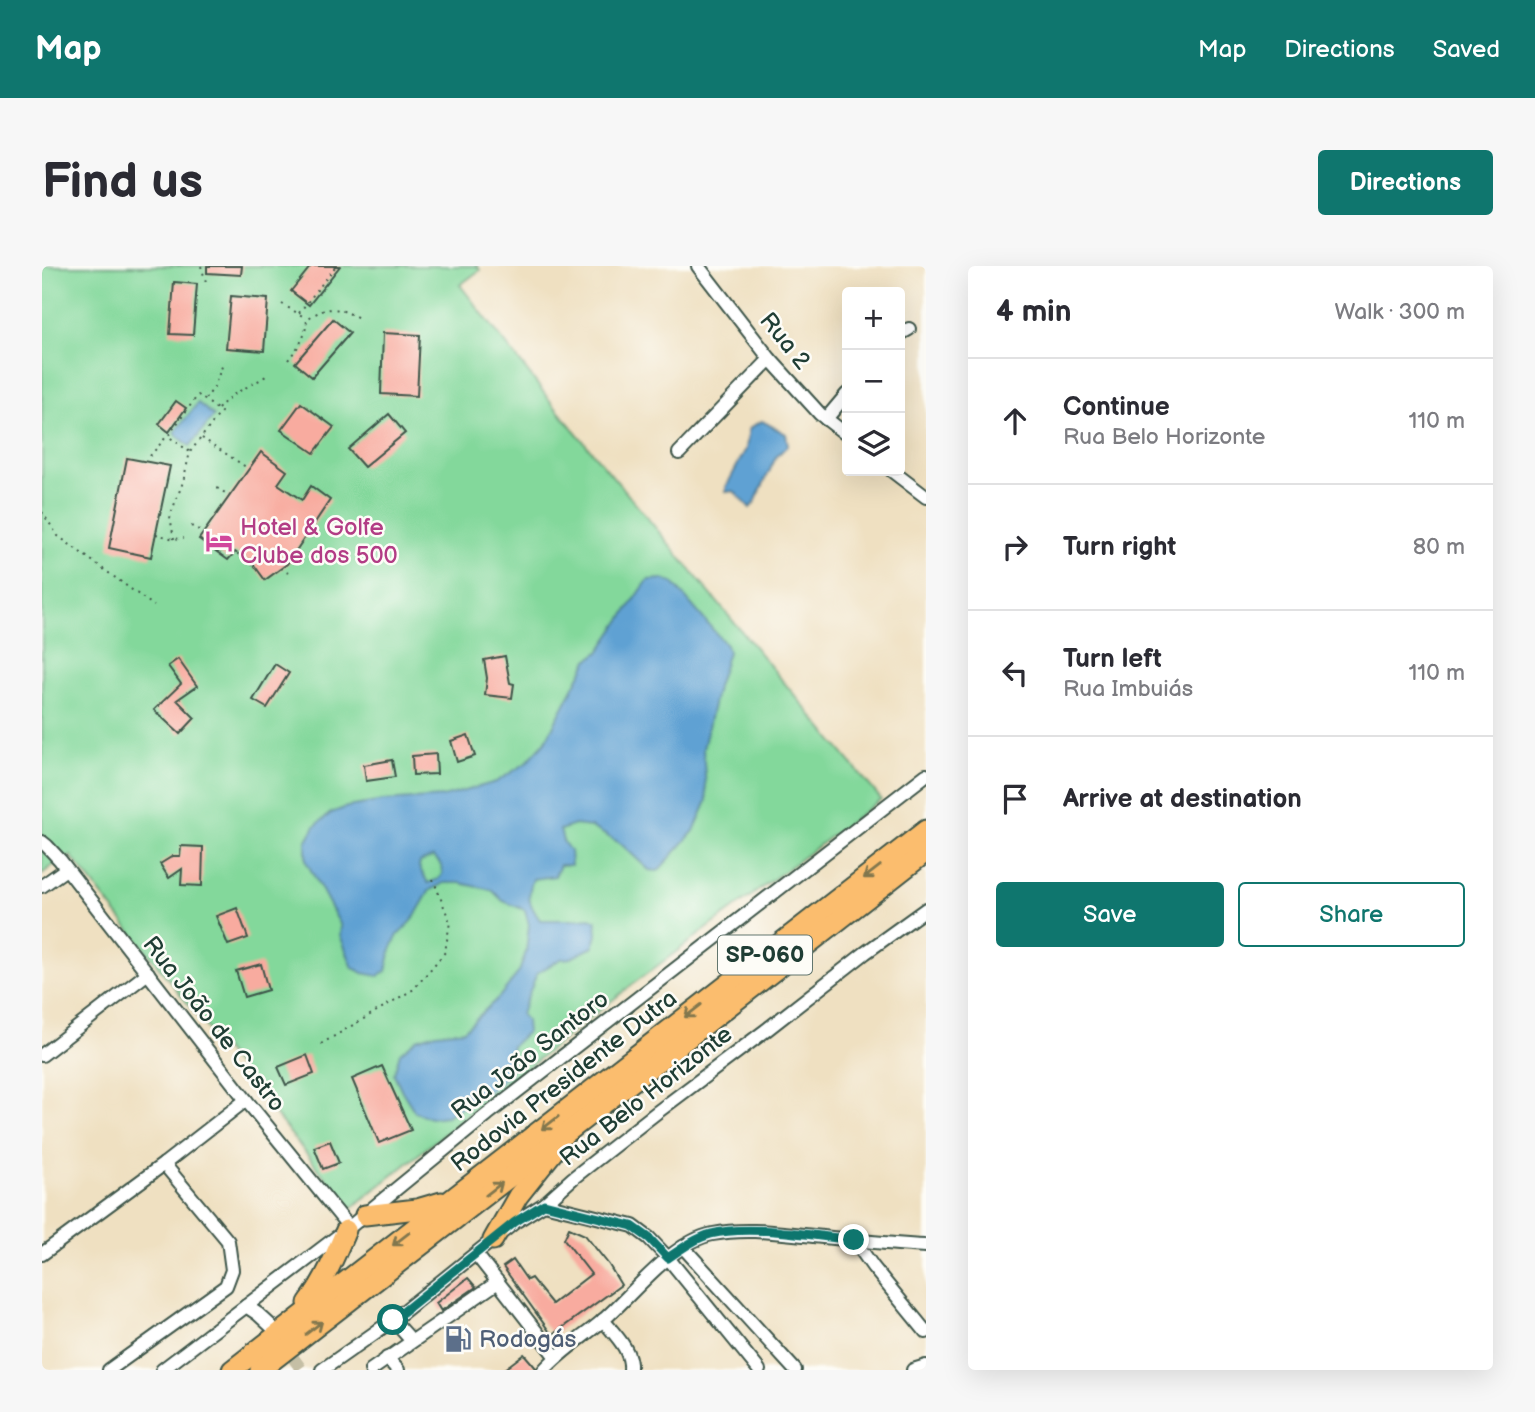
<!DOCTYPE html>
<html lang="en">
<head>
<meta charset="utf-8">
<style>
  :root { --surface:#fff; --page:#f7f7f7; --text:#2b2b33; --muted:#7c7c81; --line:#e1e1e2; --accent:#0f766e }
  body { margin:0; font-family:"Balsamiq Sans",sans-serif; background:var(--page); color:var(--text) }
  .controls { position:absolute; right:21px; top:21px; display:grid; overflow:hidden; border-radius:7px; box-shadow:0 7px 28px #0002 }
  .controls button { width:63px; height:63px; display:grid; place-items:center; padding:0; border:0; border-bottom:2px solid var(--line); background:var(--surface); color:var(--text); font:35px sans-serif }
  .stop { position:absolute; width:21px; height:21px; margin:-16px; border:5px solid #0f766e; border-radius:50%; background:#fff }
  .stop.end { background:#0f766e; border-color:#fff; box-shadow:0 2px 7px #0008 }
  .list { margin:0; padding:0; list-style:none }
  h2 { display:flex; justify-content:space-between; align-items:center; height:91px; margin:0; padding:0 28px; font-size:30px }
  h2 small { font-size:23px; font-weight:400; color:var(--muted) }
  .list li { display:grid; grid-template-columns:46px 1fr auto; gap:21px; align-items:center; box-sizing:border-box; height:126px; padding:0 28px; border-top:2px solid var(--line) }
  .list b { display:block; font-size:26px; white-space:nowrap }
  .list p { margin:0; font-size:23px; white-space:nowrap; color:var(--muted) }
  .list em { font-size:23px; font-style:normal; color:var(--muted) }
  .actions { display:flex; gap:14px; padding:21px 28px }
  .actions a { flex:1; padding:16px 0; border:2px solid var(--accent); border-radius:7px; text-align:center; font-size:24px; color:var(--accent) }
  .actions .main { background:var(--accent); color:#fff }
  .icon { flex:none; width:38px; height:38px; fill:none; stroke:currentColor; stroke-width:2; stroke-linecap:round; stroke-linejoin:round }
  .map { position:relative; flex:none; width:884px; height:1104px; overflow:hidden; border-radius:7px }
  header { display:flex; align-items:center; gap:42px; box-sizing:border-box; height:98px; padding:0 35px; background:var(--accent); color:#fff }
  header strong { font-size:33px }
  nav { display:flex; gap:38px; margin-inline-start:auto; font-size:24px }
  .intro { display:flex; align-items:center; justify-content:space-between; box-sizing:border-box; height:168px; padding:0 42px }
  h1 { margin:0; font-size:49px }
  .button { padding:18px 32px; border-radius:7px; background:var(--accent); color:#fff; font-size:24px; font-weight:700 }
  main { display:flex; gap:42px; padding:0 42px }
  aside { flex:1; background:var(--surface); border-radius:7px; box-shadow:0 7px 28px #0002 }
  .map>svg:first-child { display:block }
</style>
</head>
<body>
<header>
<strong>Map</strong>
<nav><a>Map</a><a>Directions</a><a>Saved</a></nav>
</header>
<div class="intro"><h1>Find us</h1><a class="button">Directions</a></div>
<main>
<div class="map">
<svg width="884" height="1104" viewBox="0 0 884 1104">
  <rect width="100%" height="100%" fill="#fdfcf7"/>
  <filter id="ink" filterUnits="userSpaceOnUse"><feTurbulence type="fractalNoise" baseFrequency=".0143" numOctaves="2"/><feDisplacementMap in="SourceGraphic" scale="14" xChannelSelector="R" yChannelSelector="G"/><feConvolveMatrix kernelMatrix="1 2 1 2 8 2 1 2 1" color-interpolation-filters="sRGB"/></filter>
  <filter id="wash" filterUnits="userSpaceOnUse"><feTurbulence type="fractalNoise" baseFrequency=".00686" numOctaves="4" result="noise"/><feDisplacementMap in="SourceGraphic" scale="28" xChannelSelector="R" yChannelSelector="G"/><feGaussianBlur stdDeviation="1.57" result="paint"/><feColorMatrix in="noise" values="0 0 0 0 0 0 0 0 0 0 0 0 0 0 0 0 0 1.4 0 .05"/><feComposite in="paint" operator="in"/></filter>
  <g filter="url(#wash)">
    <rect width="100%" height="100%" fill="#efe0c1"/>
    <path fill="#83d89b" stroke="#518a68" stroke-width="2" d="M0 0H435L438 4 418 19 513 141 839 533 587 721 308 943 29 590 18 594 0 608Z"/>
    <g fill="#5fa1d3" stroke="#3f6f84" stroke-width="2" fill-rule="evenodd">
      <path d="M156 137 172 150 148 180 132 167Z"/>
      <path d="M720 155 744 168 746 179 734 191 713 236 708 242 692 225 684 226V221L704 183 707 162Z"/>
      <path d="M621 313 631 317 684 379 686 386 675 421 661 483 665 535 652 565 616 605 607 604 578 577 549 561 533 559 518 564 521 575 528 585 529 599H518L513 610 491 613C484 632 487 638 498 654H529L548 652 554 655 555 669 551 681 529 692 519 693 495 707 479 748 484 755 485 766 470 780 468 792 469 806 446 826 404 850 388 852 373 846 360 825 352 808 358 787 375 773 394 767 422 764 457 731 477 706 484 686 487 659 483 644 461 635 450 624 418 617H402L388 624 370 655 356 669 349 683 344 705 336 710 321 707 311 702 298 669 299 660 264 595V576L273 560 289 547 305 541 341 535 401 531 454 516 484 497 503 476 546 394 557 386 606 314ZM391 591C398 595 405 606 396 613 395 614 388 616 386 617L377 601 378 596Z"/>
    </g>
    <g id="blocks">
      <g fill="#f8ab9f">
        <path d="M165 0H200L199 9 165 7Z"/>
        <path d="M269 0H298L267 39 249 25Z"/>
        <path d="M132 16 155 18 151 69 128 68Z"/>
        <path d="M189 30 226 33 222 85 184 82Z"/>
        <path d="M291 53 308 67 270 111 253 97Z"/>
        <path d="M341 67 378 69 375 130 339 128Z"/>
        <path d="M134 135 144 142 127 166 117 158Z"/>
        <path d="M259 137 292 161 272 187 239 164Z"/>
        <path d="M347 148 363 167 322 201 306 183Z"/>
        <path d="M219 186 245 205 236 218 260 234 269 220 288 234 245 298 223 314 212 299 193 286 186 294 157 273Z"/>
        <path d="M85 192 128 200 109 291 67 282Z"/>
        <path d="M463 390 468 417 472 418 470 432 443 429 445 412 442 394Z"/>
        <path d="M136 393 155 420 135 434 153 452 138 468 112 444 139 418 126 400Z"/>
        <path d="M233 398 247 407 225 442 211 434Z"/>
        <path d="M426 469 433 490 415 496 409 475Z"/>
        <path d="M394 488 395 508 371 509 370 490Z"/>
        <path d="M350 494 353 511 324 515 322 499Z"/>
        <path d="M139 580 161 581 160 620 139 619 140 603 127 612 118 598 131 590H138Z"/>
        <path d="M195 642 206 672 186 679 174 650Z"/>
        <path d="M219 698 226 724 202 731 194 705Z"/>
        <path d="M265 789 272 808 244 819 236 801Z"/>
        <path d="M340 800 369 864 337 877 310 813Z"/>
        <path d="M288 875 297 897 281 903 272 881Z"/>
        <path d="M527 962 543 969 567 999 579 1019 510 1069 461 1001 471 994 485 1014 489 1012 510 1038 549 1008 522 973Z"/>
        <path d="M426 1012 434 1021 399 1045 394 1037Z"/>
        <path d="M482 1088 494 1102 493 1104H461Z"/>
      </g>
    </g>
  </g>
  <g filter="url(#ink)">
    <use href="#blocks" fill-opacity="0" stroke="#3e5549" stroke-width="2"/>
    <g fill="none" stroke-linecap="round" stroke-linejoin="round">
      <path stroke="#c5bfa5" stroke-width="12" stroke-dasharray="12 6" stroke-linecap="butt" d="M241 1078 260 1104"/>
      <defs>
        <g id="minor">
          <path d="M656 0 728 93 778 148 805 169"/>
          <path d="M858 68 867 63"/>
          <path d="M784 153 805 128"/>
          <path d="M637 187 728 93"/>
          <path d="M850 205 884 231"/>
          <path d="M0 576 5 580 18 594 204 834 307 961"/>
          <path d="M0 620 24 603"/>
          <path d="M0 789 106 707"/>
          <path d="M502 938 591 960 607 972 626 992 717 1104"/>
          <path d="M812 974 831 1001 884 1066"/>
          <path d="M641 981 753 1104"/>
          <path d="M0 988 122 898 204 834"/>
          <path d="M434 988 514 1091"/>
          <path d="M204 1040 216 1048 229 1060"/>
          <path d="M351 1054 370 1075"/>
          <path d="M561 1054C573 1069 590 1084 588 1104"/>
          <path d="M345 1092 356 1104"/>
          <path d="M67 1104 184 1020 190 1004 186 975 122 898"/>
          <path d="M120 1104 304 964 446 848 884 509"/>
          <path d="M280 1104 351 1054 473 956 502 938 531 912 614 847 723 765 823 687 884 643"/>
          <path d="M329 1104 456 1016"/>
          <path d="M502 1104C519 1085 540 1072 559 1056 591 1029 629 976 671 968 701 962 732 966 762 969 802 973 843 978 884 980"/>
          <path d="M871 1104 884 1100"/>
        </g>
        <g id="highway">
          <path d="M323 949 375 943 399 936"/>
          <path d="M451 974 476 930 511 886"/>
          <path d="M266 1037C283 1014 293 990 304 964"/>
          <path d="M190 1104 884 564"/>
          <path d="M218 1104 527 865 884 586"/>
        </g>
      </defs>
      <use href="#minor" stroke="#3e5549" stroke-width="16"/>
      <use href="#highway" stroke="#3e5549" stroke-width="23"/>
      <g stroke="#3e5549" stroke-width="2" stroke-dasharray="2 5" stroke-linecap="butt">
        <path d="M159 0 164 16"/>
        <path d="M240 38 264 52"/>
        <path d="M257 47 294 0"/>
        <path d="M246 94C258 78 263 74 265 53 286 39 295 41 317 52"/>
        <path d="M163 133 171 123 181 98"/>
        <path d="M176 143C191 125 206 122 224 110"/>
        <path d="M160 172 207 203"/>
        <path d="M108 190 125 170"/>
        <path d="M175 222 188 230"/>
        <path d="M0 246 16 270 112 340"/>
        <path d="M149 260 161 266"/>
        <path d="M114 268 132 273 142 272"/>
        <path d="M132 273 128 250 141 216 148 186 179 146 156 129 126 170 148 186"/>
        <path d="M239 302 246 307"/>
        <path d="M279 778 372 723 403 686 408 656 391 613"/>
      </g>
      <use href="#minor" stroke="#fff" stroke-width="12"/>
      <use href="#highway" stroke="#fbbd6e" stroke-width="19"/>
    </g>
    <defs><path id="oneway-shaft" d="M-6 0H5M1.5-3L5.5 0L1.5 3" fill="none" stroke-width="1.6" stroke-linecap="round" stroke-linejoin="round" transform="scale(1.75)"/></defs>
    <g stroke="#82774e">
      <use href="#oneway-shaft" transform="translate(830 606) rotate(142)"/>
      <use href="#oneway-shaft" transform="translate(651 745) rotate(142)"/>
      <use href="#oneway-shaft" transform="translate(508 857) rotate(142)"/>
      <use href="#oneway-shaft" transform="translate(452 923) rotate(-38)"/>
      <use href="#oneway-shaft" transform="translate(359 973) rotate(142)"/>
      <use href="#oneway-shaft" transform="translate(272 1062) rotate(-38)"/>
    </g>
  </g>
  <g fill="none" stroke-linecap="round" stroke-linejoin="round" filter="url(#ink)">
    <path stroke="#0f766e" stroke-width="9" d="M351 1054 473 956 502 938 590 960 607 972 626 992C639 983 654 972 669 968 707 958 772 970 812 974"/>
  </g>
  <defs>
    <symbol id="hotel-bare" viewBox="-9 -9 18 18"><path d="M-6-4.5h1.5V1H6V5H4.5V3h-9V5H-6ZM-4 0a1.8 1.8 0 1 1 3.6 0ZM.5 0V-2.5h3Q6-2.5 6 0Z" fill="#d1479c" stroke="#fdfcf7" stroke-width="2.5" paint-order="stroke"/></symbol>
    <symbol id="fuel-bare" viewBox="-9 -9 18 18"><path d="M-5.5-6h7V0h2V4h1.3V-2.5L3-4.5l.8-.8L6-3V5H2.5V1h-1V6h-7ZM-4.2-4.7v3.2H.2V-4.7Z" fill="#5c6f8a" stroke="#fdfcf7" stroke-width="2.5" paint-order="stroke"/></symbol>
  </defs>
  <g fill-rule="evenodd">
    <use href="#hotel-bare" x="158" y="256" width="38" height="38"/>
    <use href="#fuel-bare" x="397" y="1054" width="38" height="38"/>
  </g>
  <g text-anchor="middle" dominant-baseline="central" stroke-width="5" stroke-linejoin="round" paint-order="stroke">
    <rect fill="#fdfcf7" stroke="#62766e" stroke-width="2" x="676" y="669.5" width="94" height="39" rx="5"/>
    <g font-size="23" font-weight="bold" fill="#1f3d34">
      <text x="723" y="689">SP-060</text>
    </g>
    <g font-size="24" fill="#1f3d34" stroke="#fdfcf7">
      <text transform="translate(743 75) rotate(51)">Rua 2</text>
      <text transform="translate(172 758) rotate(52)">Rua João de Castro</text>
      <text transform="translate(488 789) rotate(-38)">Rua João Santoro</text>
      <text transform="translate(522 815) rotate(-38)">Rodovia Presidente Dutra</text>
      <text transform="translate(604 830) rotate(-38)">Rua Belo Horizonte</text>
    </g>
    <g font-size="24" fill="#b23c85" stroke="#fdfcf7" text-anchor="start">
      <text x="198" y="261">Hotel &amp; Golfe<tspan x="198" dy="28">Clube dos 500</tspan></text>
    </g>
    <g font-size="24" fill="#4e5e75" stroke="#fdfcf7" text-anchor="start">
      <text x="437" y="1073">Rodogás</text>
    </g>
  </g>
</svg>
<div class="controls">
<button>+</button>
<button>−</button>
<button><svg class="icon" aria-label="layers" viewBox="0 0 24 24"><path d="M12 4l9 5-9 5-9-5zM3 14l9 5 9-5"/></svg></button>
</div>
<div class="stop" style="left:351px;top:1054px"></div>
<div class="stop end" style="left:812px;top:974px"></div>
</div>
<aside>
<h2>4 min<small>Walk · 300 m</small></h2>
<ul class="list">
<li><svg class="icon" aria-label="ahead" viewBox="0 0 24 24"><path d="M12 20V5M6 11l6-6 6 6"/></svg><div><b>Continue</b><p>Rua Belo Horizonte</p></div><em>110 m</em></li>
<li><svg class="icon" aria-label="right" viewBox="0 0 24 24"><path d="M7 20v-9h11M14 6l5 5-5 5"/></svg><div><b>Turn right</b></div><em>80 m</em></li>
<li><svg class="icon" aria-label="left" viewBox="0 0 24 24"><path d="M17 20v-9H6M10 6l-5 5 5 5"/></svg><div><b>Turn left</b><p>Rua Imbuiás</p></div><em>110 m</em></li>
<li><svg class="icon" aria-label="arrive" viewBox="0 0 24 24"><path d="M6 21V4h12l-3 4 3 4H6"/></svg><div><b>Arrive at destination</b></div></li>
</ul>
<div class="actions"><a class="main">Save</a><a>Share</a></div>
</aside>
</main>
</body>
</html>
